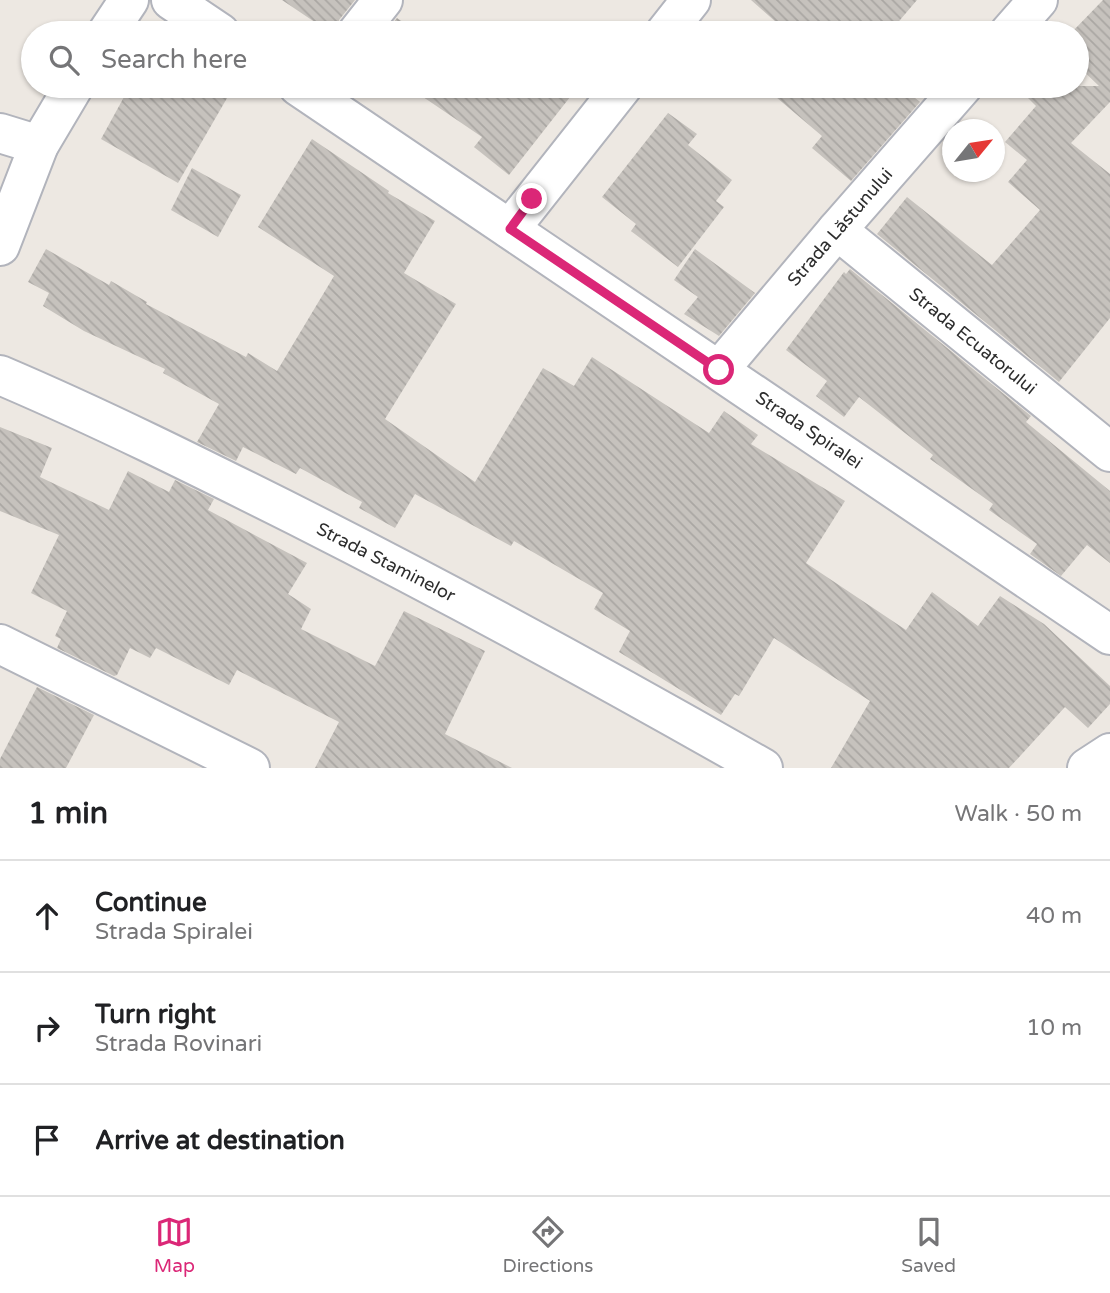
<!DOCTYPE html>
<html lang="en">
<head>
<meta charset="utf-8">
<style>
  :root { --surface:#fff; --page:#f2f2f2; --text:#202124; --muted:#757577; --line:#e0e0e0; --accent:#db2777 }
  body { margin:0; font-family:"Varela Round",sans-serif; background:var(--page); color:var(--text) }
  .compass { position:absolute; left:942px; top:119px; width:63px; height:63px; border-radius:50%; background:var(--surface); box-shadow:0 2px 5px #0004; rotate:60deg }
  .stop { position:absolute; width:21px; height:21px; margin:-16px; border:5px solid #db2777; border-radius:50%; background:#fff }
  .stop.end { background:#db2777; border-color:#fff; box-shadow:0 2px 7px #0008 }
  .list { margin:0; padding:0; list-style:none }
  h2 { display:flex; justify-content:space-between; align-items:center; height:91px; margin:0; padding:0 28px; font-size:30px }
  h2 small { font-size:23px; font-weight:400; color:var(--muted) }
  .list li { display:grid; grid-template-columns:46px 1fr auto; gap:21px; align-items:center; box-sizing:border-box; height:112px; padding:0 28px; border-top:2px solid var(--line) }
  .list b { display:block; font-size:26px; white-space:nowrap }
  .list p { margin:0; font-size:23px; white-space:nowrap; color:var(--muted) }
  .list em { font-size:23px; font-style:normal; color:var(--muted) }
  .icon { flex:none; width:38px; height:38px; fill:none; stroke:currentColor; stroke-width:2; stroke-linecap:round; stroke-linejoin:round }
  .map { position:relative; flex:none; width:1110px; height:768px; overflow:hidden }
  .search { position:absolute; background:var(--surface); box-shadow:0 2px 5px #0004; left:21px; right:21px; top:21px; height:77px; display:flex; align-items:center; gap:18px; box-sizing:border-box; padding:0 24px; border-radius:38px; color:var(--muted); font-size:26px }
  .sheet { height:427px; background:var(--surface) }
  nav { display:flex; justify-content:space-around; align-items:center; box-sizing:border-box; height:98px; border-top:2px solid var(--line); background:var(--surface); font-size:19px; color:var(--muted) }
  nav a { display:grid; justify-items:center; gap:4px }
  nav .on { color:var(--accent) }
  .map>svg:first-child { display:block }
</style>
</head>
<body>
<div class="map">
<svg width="1110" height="768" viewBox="0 0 1110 768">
  <defs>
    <pattern id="building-back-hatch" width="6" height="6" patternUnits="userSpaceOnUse" patternTransform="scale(1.75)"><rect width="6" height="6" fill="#c6c2bd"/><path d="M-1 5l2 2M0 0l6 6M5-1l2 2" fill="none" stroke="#aaa7a3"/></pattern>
  </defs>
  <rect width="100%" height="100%" fill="#ede8e2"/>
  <g fill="url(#building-back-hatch)">
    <path d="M282 0H355L339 20 336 33H331Z"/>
    <path d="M751 0H917L889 33H769L777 23Z"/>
    <path d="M1103 0H1110V102L1071 143 1110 174V318L1059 382 877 234 907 197 992 265 1040 210 1008 182 1027 160 1005 142 1036 106 1016 86H1099L1077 65V33H1071Z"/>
    <path d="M397 18 419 33H385Z"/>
    <path d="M130 86H234L178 183 101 139Z"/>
    <path d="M407 86H495L512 98 524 86H570L568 88 574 92 509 175 474 147 482 137Z"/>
    <path d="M763 86H900L920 102 851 181 812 148 822 136Z"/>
    <path d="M668 113 697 134 688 145 732 180 716 201 724 207 678 267 631 231 636 224 602 197Z"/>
    <path d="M312 139 389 191 388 193 435 221 404 273 456 304 385 419 475 482 543 368 574 386 592 357 709 433 724 411 758 435 751 444 845 501 806 563 906 630 932 592 978 626 1000 596 1044 624 1110 686V704L1088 728 1065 707 1009 768H831L870 701 774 638 739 696 735 694 721 715 619 652 630 631 594 609 603 593 514 541 511 546 415 494 395 528 359 508 362 502 300 468 296 474 243 447 236 461 197 442 219 404 163 373 165 369 84 331 43 306 49 293 28 282 46 249 109 285 111 281 147 302 146 304 246 357 248 353 277 371 334 276 258 227Z"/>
    <path d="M192 168 241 195 218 237 171 210Z"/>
    <path d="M695 249 755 293 719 336 684 314 698 297 674 280Z"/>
    <path d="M850 269 1031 416 1026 422 1110 491V563L1087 545 1061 576 1030 554 1037 544 989 510 993 504 930 459 933 455 859 397 844 417 816 396 827 381 786 350 844 272 846 274Z"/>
    <path d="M0 427 52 448 40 477 109 510 128 471 169 492 175 480 214 499 208 510 307 563 288 594 311 609 301 629 375 666 404 611 485 651 445 734 512 768H315L339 722 237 670 229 685 156 648 150 658 130 648 117 675 114 676 57 648 61 639 55 636 67 611 31 593 59 535 0 511Z"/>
    <path d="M37 687 94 715 66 768H0V759Z"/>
  </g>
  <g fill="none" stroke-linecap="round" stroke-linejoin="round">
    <defs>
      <g id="street">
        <path d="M171 0 220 33"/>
        <path d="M107 33 129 0"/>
        <path d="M357 33 383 0"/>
        <path d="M665 33 691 0"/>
        <path d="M1009 33 1038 0"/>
        <path d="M298 86 1110 635"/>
        <path d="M0 133 39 145"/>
        <path d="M510 229 623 86"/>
        <path d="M837 230 1110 452"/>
        <path d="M0 246 39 145 74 86"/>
        <path d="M719 370 837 230 963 86"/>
        <path d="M0 375C101 418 199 467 297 516 455 596 609 680 763 768"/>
        <path d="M0 644 250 768"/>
      </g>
      <path id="secondary" d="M1087 768 1110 753"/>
    </defs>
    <use href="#street" stroke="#b2b4bc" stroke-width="42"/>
    <use href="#secondary" stroke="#b2b4bc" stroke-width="42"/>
    <use href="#street" stroke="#fff" stroke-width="38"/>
    <use href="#secondary" stroke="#fff" stroke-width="38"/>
  </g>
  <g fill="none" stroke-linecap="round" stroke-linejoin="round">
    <path stroke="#db2777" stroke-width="9" d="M532 199 510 229 719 370"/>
  </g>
  <g text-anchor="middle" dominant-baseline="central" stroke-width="5" stroke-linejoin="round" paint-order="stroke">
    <g font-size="18" fill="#2d2d2d" stroke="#fff">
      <text transform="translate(840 227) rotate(-49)">Strada Lăstunului</text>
      <text transform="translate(973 341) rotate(39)">Strada Ecuatorului</text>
      <text transform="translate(809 430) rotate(34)">Strada Spiralei</text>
      <text transform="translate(386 562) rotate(27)">Strada Staminelor</text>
    </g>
  </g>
</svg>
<svg class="compass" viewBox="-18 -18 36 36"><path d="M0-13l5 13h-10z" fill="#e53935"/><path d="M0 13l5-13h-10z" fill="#757577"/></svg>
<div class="stop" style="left:719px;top:370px"></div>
<div class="stop end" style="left:532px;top:199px"></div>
<div class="search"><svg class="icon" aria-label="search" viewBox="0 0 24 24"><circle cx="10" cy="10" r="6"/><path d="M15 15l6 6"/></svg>Search here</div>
</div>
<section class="sheet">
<h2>1 min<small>Walk · 50 m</small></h2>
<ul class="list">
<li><svg class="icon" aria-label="ahead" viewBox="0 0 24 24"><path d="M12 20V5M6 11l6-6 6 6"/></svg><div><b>Continue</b><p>Strada Spiralei</p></div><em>40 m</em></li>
<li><svg class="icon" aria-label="right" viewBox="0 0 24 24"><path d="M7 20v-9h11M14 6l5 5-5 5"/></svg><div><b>Turn right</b><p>Strada Rovinari</p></div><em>10 m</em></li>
<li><svg class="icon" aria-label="arrive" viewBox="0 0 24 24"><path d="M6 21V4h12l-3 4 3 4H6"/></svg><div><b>Arrive at destination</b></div></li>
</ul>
</section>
<nav>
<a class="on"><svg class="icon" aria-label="map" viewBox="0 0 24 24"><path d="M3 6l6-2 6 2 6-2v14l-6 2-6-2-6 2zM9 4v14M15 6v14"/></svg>Map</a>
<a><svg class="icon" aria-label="directions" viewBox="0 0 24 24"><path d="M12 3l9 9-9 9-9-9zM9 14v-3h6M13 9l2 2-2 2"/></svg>Directions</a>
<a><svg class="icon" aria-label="saved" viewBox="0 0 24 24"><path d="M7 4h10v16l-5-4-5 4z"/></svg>Saved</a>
</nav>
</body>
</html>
